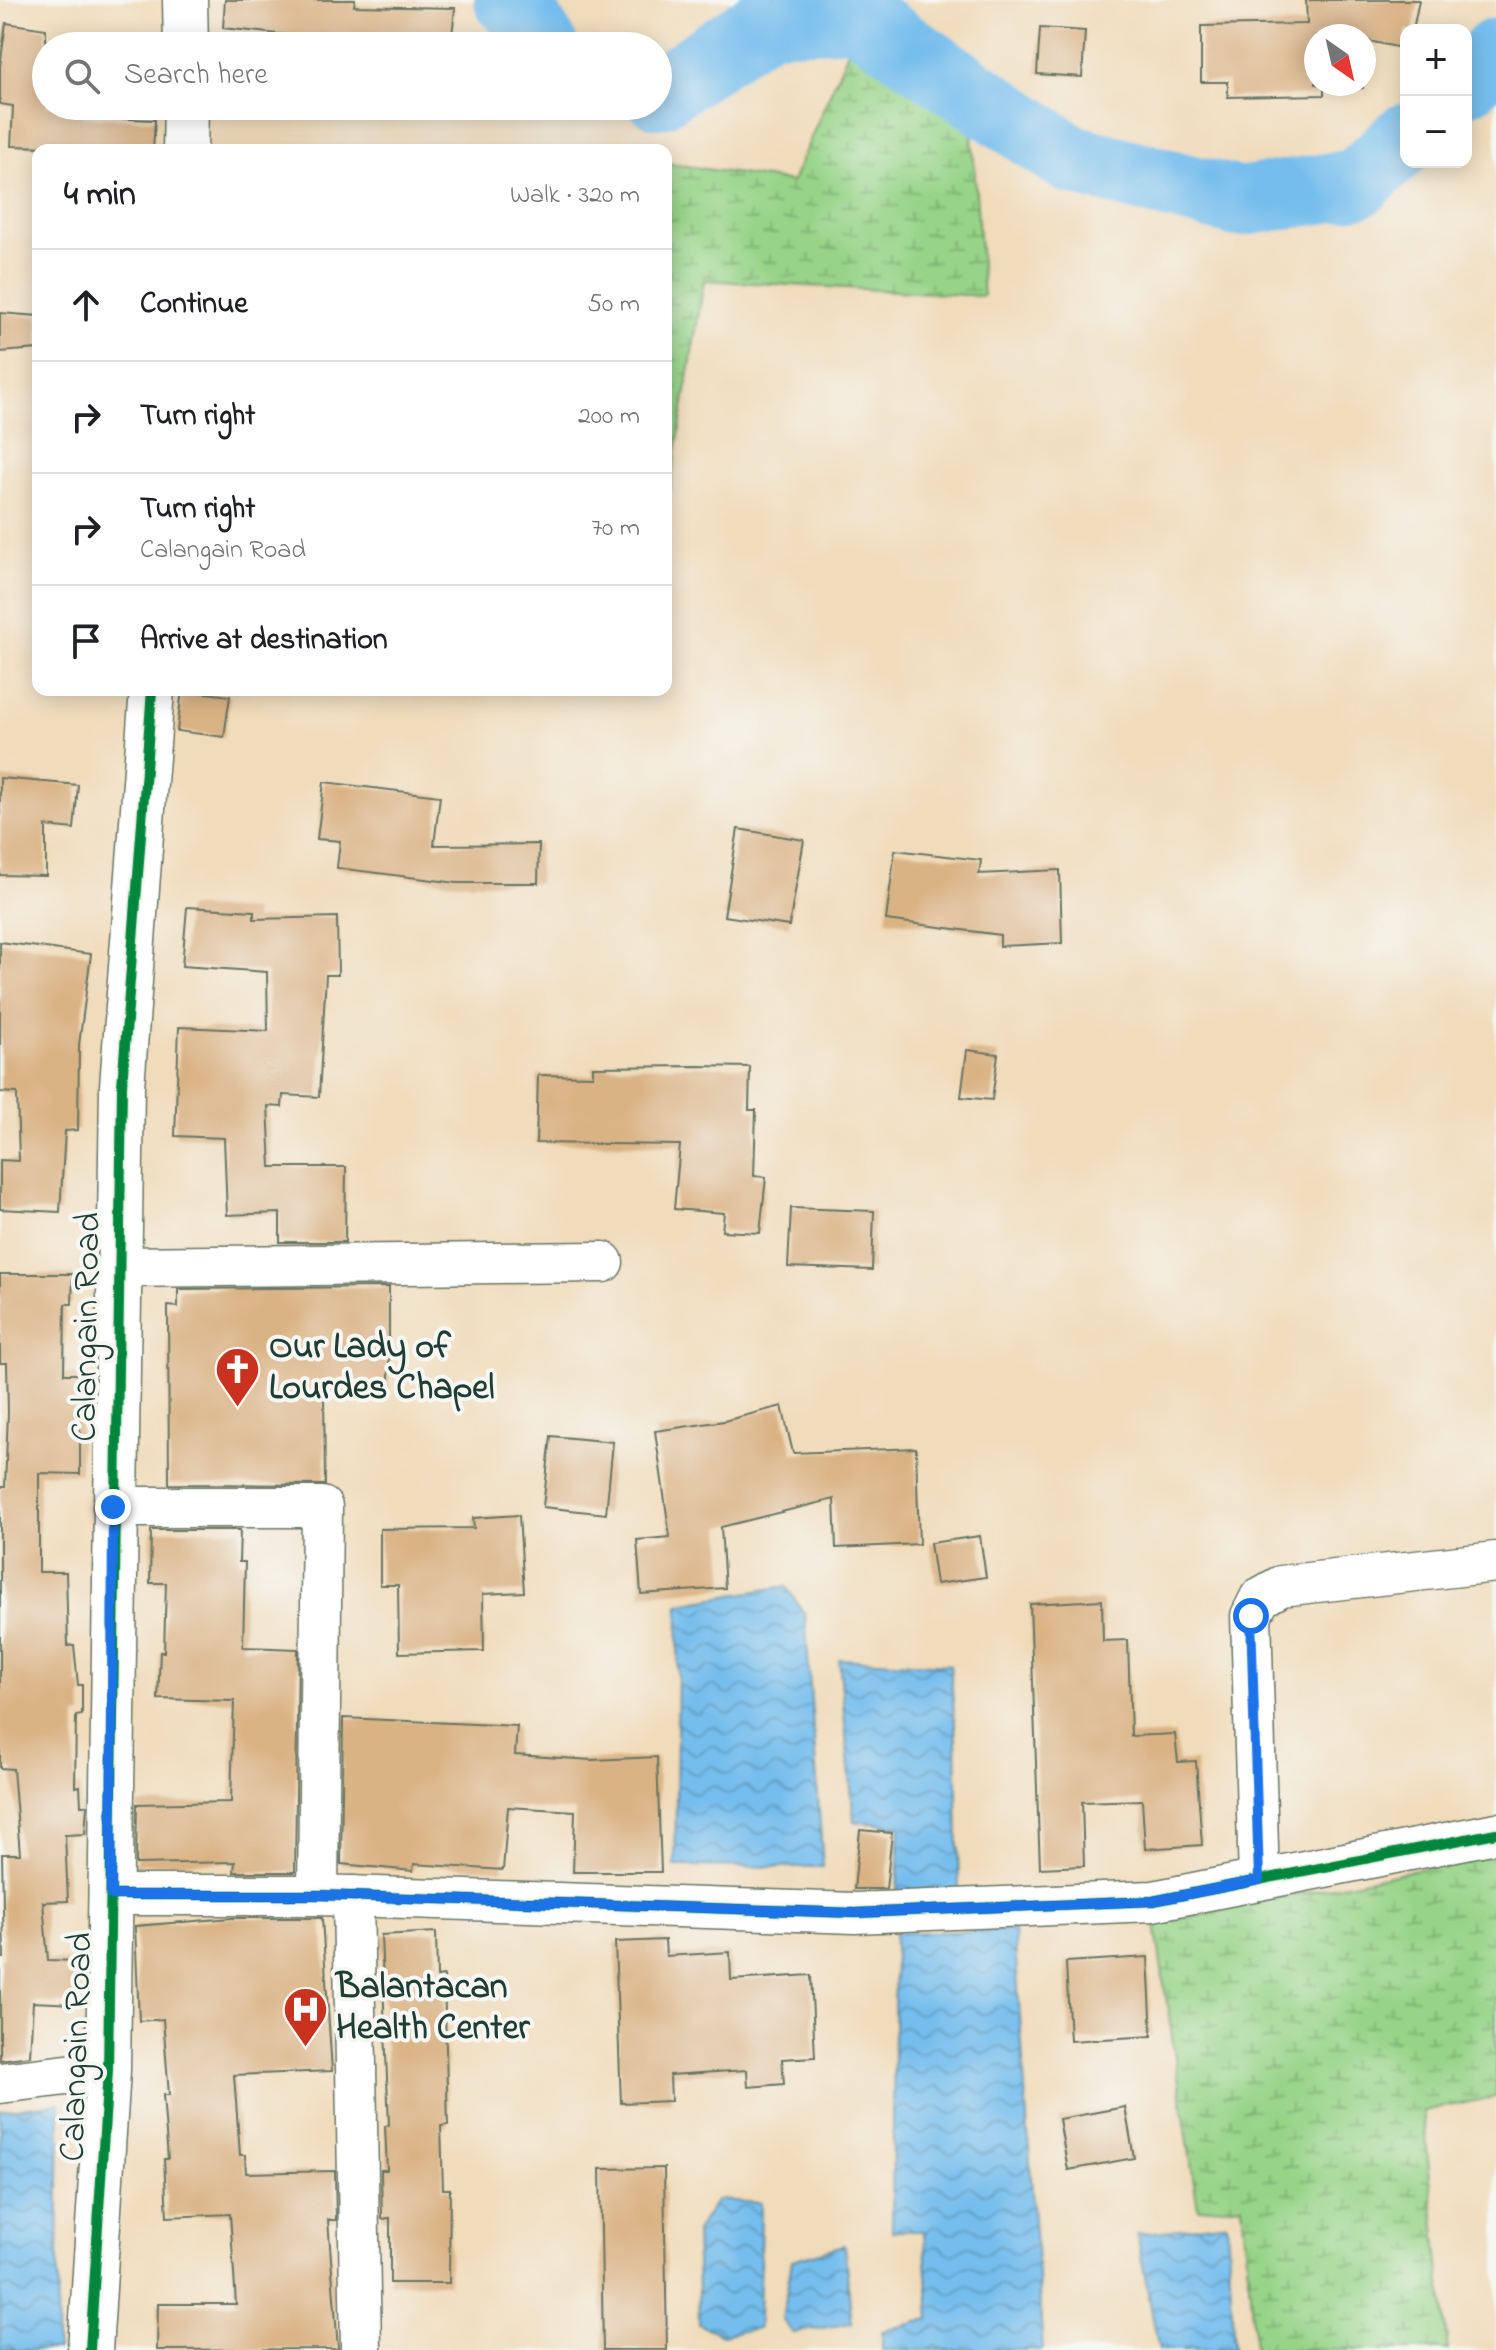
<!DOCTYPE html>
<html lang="en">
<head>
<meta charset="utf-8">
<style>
  :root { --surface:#fff; --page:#f2f2f2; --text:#202124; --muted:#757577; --line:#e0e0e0 }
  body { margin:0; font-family:"Indie Flower",sans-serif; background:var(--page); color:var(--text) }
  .controls { position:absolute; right:24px; top:24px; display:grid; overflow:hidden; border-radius:16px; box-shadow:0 4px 20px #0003 }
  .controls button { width:72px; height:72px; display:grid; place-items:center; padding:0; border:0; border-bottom:2px solid var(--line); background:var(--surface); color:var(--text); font:40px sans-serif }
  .compass { position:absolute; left:1304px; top:24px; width:72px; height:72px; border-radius:50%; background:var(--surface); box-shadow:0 4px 20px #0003; rotate:146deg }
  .stop { position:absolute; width:24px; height:24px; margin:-18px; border:6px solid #1a73e8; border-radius:50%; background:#fff }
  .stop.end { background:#1a73e8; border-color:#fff; box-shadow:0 2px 8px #0008 }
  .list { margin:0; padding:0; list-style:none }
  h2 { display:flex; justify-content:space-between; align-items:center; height:104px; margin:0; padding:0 32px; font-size:34px }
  h2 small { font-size:26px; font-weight:400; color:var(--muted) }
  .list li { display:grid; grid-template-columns:52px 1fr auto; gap:24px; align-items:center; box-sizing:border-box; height:112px; padding:0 32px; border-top:2px solid var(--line) }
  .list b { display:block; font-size:30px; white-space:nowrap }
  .list p { margin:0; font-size:26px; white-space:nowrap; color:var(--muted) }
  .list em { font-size:26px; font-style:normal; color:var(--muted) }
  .icon { flex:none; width:44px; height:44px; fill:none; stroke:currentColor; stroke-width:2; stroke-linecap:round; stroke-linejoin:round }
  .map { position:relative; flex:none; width:1496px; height:2350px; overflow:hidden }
  .search { position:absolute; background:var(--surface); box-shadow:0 4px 20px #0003; left:32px; top:32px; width:640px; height:88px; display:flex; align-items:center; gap:20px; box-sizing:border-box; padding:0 28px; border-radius:44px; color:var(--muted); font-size:30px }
  .panel { position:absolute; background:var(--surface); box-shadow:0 4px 20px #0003; left:32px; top:144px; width:640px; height:552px; border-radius:16px }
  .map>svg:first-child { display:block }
</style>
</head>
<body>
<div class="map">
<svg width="1496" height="2350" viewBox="0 0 1496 2350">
  <defs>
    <pattern id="wetland-marsh" width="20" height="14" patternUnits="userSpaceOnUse" patternTransform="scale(2)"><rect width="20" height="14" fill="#97d488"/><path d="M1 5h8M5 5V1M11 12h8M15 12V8" fill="none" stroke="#7bad70"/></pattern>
    <pattern id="water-waves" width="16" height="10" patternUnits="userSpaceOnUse" patternTransform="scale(2)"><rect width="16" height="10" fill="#75bded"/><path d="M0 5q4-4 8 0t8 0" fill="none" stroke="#5f9bc1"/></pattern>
  </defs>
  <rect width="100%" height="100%" fill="#f6f6f2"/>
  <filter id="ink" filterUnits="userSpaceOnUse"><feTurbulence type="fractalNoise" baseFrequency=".0125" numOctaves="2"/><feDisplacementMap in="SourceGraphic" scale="16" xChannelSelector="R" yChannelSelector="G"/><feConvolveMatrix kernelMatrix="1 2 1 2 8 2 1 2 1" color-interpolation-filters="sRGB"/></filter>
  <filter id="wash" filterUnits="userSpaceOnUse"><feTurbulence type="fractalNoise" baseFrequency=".006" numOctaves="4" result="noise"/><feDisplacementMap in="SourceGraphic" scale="32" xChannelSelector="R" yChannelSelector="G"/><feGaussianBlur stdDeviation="1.8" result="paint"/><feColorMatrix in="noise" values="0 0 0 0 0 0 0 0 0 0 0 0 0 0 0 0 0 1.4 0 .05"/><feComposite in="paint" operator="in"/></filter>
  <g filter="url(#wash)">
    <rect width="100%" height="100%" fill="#f0dbba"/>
    <g fill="url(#wetland-marsh)" stroke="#5b885e" stroke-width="2">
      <path d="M855 35 971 118 983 296 704 280 666 514V163L792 182Z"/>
      <path d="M1496 1853V2097L1423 2111 1448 2350H1255L1242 2205 1198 2209 1155 1924Z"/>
    </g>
    <g fill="url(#water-waves)" stroke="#4a7d90" stroke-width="2">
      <path d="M786 1586 805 1615 823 1867 675 1866 679 1604Z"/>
      <path d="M839 1659 950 1665 956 1738 959 1896 897 1897 900 1826 854 1821Z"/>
      <path d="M1014 1930 1043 2350H882V2331L930 2319 924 2231H892L895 1933Z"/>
      <path d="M60 2103 57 2350H0V2111Z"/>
      <path d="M717 2200 761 2203 759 2328 722 2335 699 2324 696 2231Z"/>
      <path d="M1227 2223 1234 2350H1159L1137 2234Z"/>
      <path d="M844 2245 852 2323 793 2333 782 2319 792 2260Z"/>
    </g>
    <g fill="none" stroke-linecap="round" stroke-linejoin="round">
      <g stroke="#75bded" stroke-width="70">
        <path d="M509 0 524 15 543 46"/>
        <path d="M1466 81 1496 53"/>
        <path d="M658 94 768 19 856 15 1071 159 1238 202 1358 183 1406 138"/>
      </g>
    </g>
    <g id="blocks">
      <g fill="#dab385">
        <path d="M225 0H355L354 6 455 8 451 46H286L287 35 223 28Z"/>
        <path d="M1306 0H1419L1413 30H1406V49L1364 40V36H1316V84H1363V88L1324 89V95L1228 97V82H1201V26L1307 24Z"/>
        <path d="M6 23 46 29V106H84L82 117 155 120 153 150 11 146 13 106 0 104V66Z"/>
        <path d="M1040 28 1085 31 1082 77 1037 74Z"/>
        <path d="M0 313 38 316V349L0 352Z"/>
        <path d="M182 690 230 696 224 737 177 731Z"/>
        <path d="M0 778 78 785 74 829 46 826V876L0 875Z"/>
        <path d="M324 782 440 796 434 845 539 844 538 883H457L337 868 340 841 317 839Z"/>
        <path d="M738 829 804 840 789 926 724 916Z"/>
        <path d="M895 850 981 860 979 874 1060 870 1062 943 1000 946V935L886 920Z"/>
        <path d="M187 907 254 911V919L337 917 338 975H326L319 1097 283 1095 282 1107 268 1106 271 1167H346L345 1242H280V1213L227 1215 224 1138 175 1136 179 1027 268 1031 267 972 182 966Z"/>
        <path d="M0 942 91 954 79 1045 78 1130 65 1131 60 1212 0 1209V1160L19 1161 17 1093 0 1092Z"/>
        <path d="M967 1050 998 1054 992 1100 961 1097Z"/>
        <path d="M697 1066 750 1067 749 1110H756L754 1176 766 1177 760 1233 722 1231 724 1213 674 1209 680 1145 536 1143 538 1075 593 1076V1067Z"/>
        <path d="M791 1208 874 1211 872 1270 788 1267Z"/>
        <path d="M0 1274H73L72 1304H65L64 1374H80V1474L39 1473V1572H66L68 1646 74 1645 78 1685H82V1715L76 1716 75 1787 80 1786 81 1805H87L85 1834 65 1835 68 1901 43 1902 48 1960 77 1961 74 2004 33 2002 30 2056 0 2060V1958H4L2 1854H20L13 1769 0 1768V1487H5L8 1413 7 1363H0Z"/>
        <path d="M389 1287V1394L324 1395 325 1485 169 1484 168 1306 178 1307V1289Z"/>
        <path d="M782 1406 793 1453 916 1448 919 1544 836 1548 834 1499 721 1527 725 1588 641 1594 637 1540 670 1537 655 1431 724 1421Z"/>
        <path d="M551 1436 613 1442 606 1514 543 1507Z"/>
        <path d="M519 1515 524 1592 483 1594 484 1651 399 1653 398 1585H380V1529L474 1528 473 1518Z"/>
        <path d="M151 1530H240L239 1562H245L243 1647 298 1649 295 1872H234L235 1862 136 1864 137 1804 231 1802 234 1701 158 1699 160 1652H164L166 1583H150Z"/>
        <path d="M980 1536 986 1577 936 1584 930 1543Z"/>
        <path d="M1102 1600 1103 1641 1128 1640 1131 1736 1175 1734 1178 1762 1196 1761 1202 1845 1145 1849 1142 1800 1082 1802 1084 1866 1040 1868 1030 1604Z"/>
        <path d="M343 1718 517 1726 515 1755 592 1760 657 1757 661 1872H573L575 1811 508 1807 503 1870 414 1864 413 1871 341 1864Z"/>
        <path d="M860 1830 892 1833 886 1889H854Z"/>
        <path d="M322 1918 332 2071 234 2075 240 2155H245L246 2173 335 2171 336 2220H328L338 2349 157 2350 158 2304H236L230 2214 167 2217 164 2159H168L163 2095H169L163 2019 139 2021 135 1926 232 1918Z"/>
        <path d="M436 1932 437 1977 444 1976 448 2125 441 2126 443 2189H450L449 2283H390V2218L382 2219 381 2170H387L385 2126 389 2125 381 1935Z"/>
        <path d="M665 1940 666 1956 730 1952 731 1980 811 1975 815 2057 782 2059 784 2084 748 2087 747 2070 670 2075 671 2101 621 2103 615 1942Z"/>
        <path d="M1148 1957 1152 2036 1070 2041 1066 1962Z"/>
        <path d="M1125 2107 1134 2158 1068 2170 1059 2119Z"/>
        <path d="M664 2168 667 2350H603L600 2169Z"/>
      </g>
    </g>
  </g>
  <g filter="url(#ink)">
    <use href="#blocks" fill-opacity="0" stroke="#687463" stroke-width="2"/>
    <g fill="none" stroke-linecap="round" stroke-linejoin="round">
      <defs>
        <g id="minor">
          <path d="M116 1267 603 1262"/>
          <path d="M113 1507H322L318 1895"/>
          <path d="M1259 1880 1251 1616 1260 1598 1281 1586 1496 1562"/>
          <path d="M111 1895H318L855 1913 1153 1901 1496 1833"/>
          <path d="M353 1896 361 2350"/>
          <path d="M0 2083 108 2070"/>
        </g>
        <g id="tertiary">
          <path d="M185 0 186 46"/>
          <path d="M185 150 186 106"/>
          <path d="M90 2350 108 2070 122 1086 152 690"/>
        </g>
      </defs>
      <use href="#minor" stroke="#687463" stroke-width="43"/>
      <use href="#tertiary" stroke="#687463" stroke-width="47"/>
      <use href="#minor" stroke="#fff" stroke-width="40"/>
      <use href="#tertiary" stroke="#fff" stroke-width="44"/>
      <defs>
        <g id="cycleway">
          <path d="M111 1895H318L855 1913 1153 1901 1496 1833"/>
          <path d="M90 2350 108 2070 122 1086 152 690"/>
        </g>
      </defs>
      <use href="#cycleway" stroke="#f6f6f2" stroke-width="15"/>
      <use href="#cycleway" stroke="#00873e" stroke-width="10"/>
    </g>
  </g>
  <g fill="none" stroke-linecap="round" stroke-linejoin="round" filter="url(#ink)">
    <path stroke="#1a73e8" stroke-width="10" d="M113 1507 111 1895H318L855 1913 1153 1901 1259 1880 1251 1616"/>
  </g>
  <defs>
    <symbol id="church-pin" viewBox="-11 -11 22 30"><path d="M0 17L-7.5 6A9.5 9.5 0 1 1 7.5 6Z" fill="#c8321e" stroke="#f6f6f2"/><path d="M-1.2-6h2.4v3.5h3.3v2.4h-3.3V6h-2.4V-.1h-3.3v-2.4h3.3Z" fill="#fff"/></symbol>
    <symbol id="hospital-pin" viewBox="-11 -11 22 30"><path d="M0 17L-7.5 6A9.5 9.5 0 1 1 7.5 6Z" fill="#c8321e" stroke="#f6f6f2"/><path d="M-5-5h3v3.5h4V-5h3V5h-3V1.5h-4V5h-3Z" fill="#fff"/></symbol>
  </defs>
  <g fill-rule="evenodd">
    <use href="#church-pin" x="212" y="1344" width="51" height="69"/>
    <use href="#hospital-pin" x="280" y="1984" width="51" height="69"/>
  </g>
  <g text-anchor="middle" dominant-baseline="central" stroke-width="8" stroke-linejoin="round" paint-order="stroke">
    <g font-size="36" fill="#1f3d34" stroke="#f6f6f2">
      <text transform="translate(88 1327) rotate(-89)">Calangain Road</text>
      <text transform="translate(78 2047) rotate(-88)">Calangain Road</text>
    </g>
    <g font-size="36" font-weight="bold" fill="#1f3d34" stroke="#f6f6f2" text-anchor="start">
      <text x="269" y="1348">Our Lady of<tspan x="269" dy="41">Lourdes Chapel</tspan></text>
      <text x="336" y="1988">Balantacan<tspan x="336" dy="41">Health Center</tspan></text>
    </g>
  </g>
</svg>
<div class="controls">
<button>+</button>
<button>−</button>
</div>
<svg class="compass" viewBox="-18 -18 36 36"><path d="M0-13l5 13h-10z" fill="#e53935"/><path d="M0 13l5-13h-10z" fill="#757577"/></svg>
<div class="stop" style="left:1251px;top:1616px"></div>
<div class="stop end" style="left:113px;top:1507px"></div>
<div class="search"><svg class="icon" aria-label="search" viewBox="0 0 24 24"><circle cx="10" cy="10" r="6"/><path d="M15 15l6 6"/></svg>Search here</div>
<section class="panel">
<h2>4 min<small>Walk · 320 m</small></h2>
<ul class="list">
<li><svg class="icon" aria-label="ahead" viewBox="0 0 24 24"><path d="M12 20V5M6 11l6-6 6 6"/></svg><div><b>Continue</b></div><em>50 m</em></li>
<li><svg class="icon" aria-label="right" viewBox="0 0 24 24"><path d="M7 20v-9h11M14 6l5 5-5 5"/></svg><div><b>Turn right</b></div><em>200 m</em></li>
<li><svg class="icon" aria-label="right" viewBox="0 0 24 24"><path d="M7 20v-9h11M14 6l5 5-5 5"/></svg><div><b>Turn right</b><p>Calangain Road</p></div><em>70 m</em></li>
<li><svg class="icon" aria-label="arrive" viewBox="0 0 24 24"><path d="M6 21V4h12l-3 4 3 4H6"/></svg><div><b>Arrive at destination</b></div></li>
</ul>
</section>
</div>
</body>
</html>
